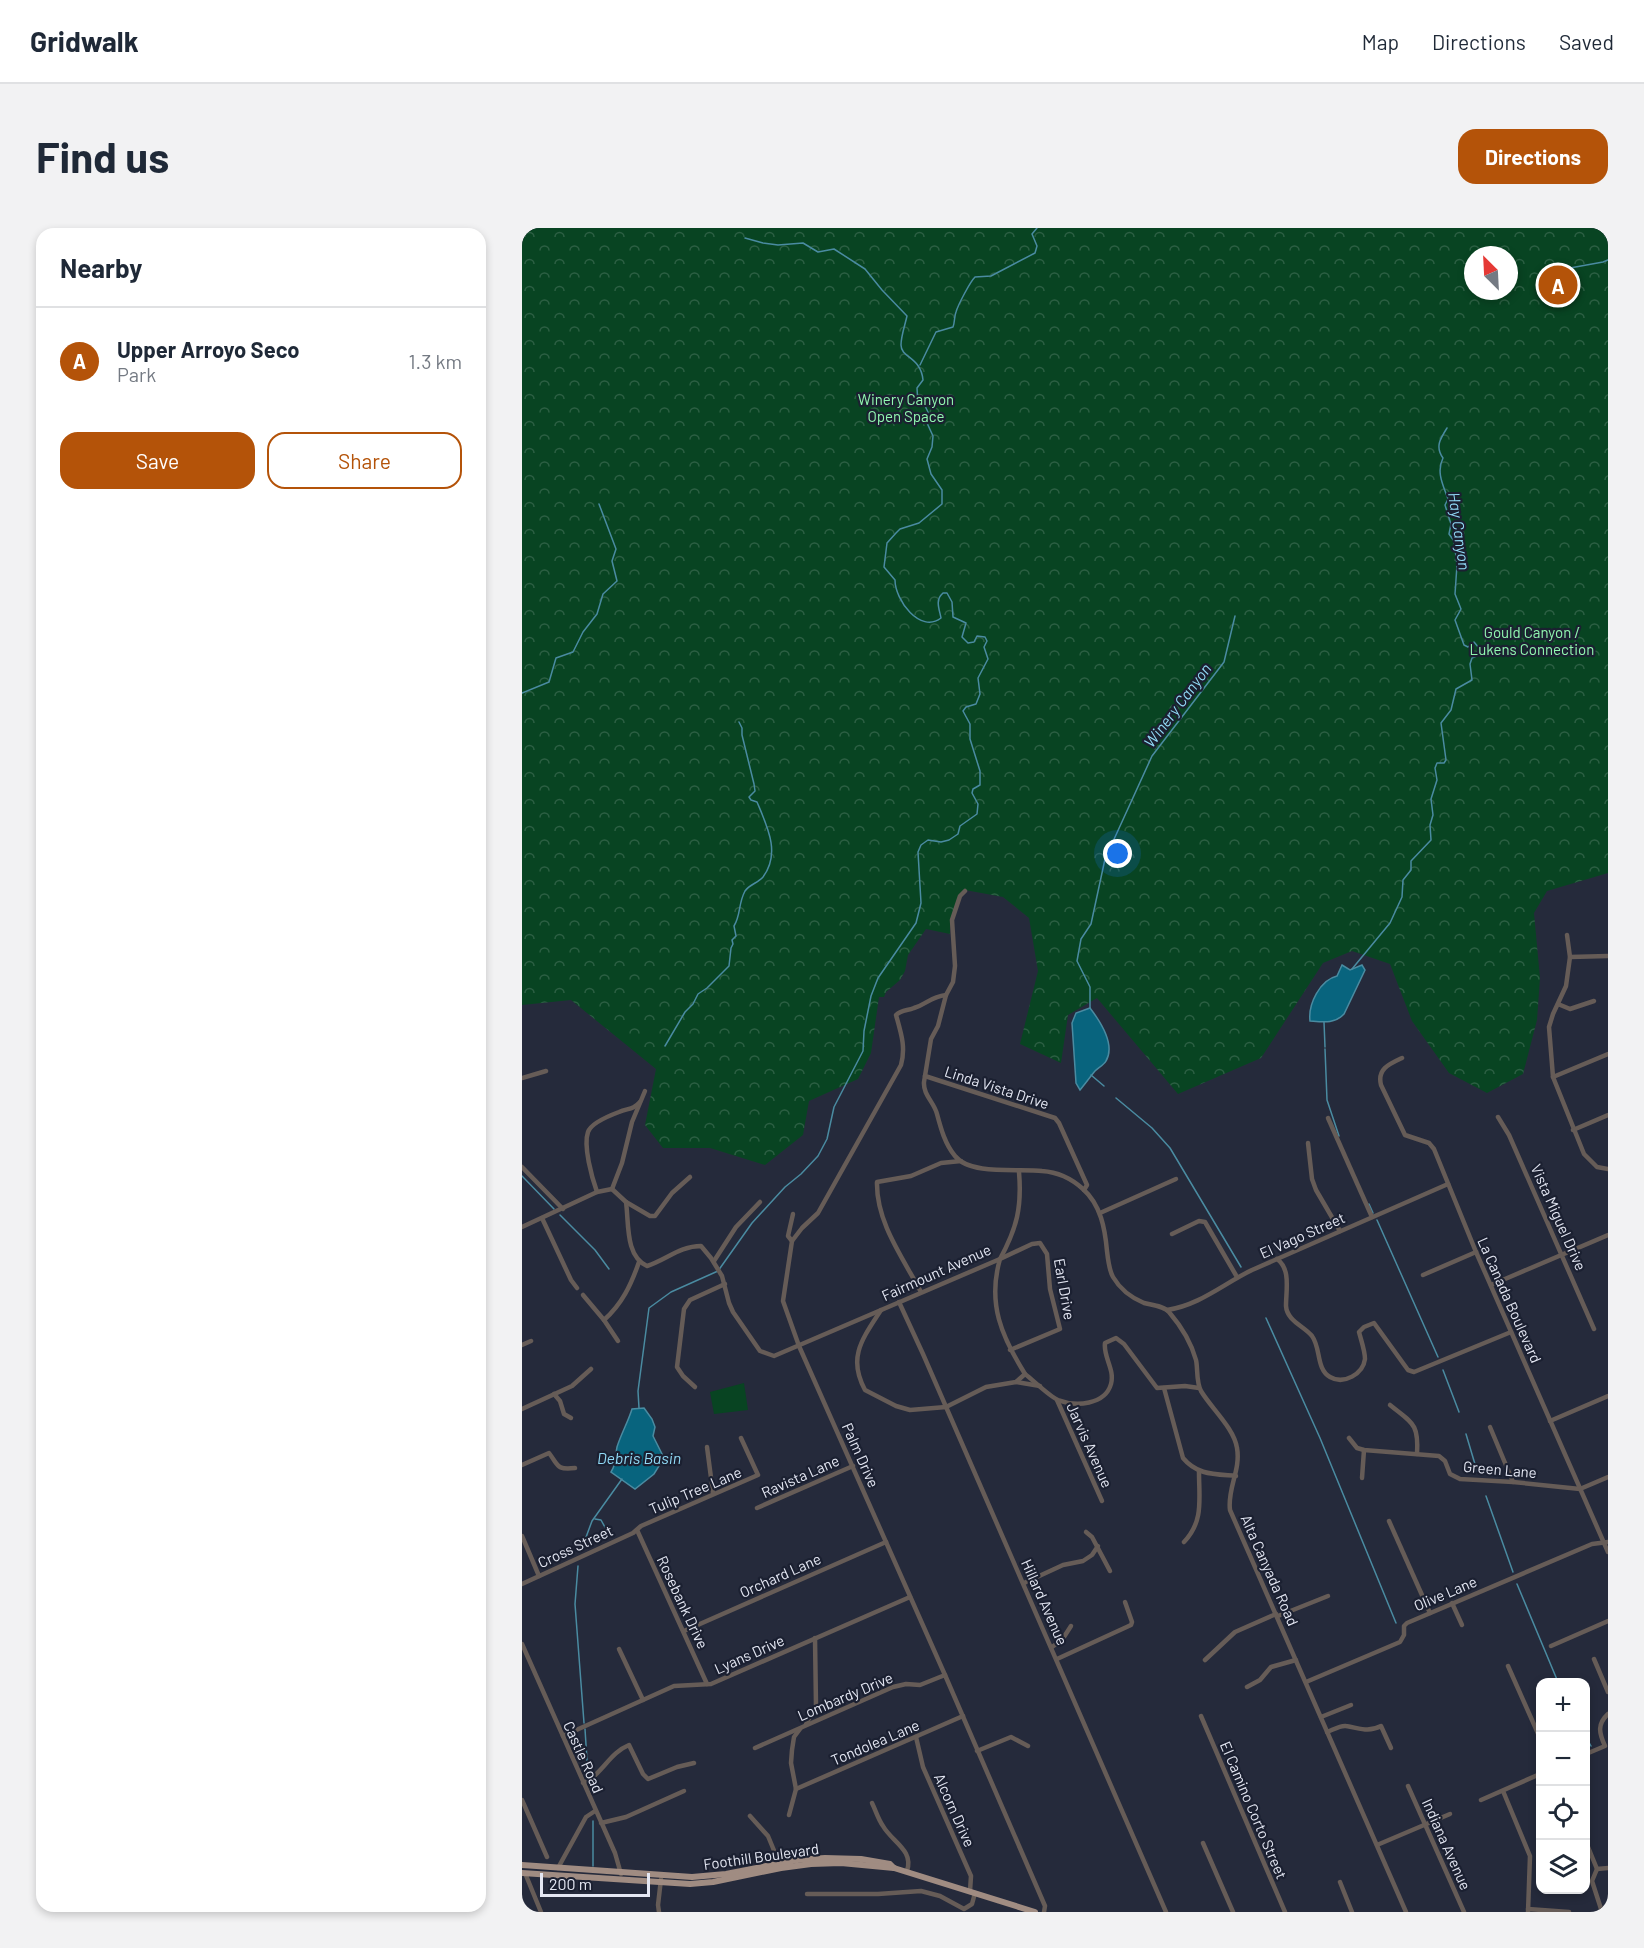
<!DOCTYPE html>
<html lang="en">
<head>
<meta charset="utf-8">
<style>
  :root { --surface:#fff; --page:#f2f2f3; --text:#1f2937; --muted:#747a83; --line:#e0e1e3; --accent:#b45309 }
  body { margin:0; font-family:Barlow,sans-serif; background:var(--page); color:var(--text) }
  .controls { position:absolute; right:18px; bottom:18px; display:grid; overflow:hidden; border-radius:12px; box-shadow:0 3px 9px #0003 }
  .controls button { width:54px; height:54px; display:grid; place-items:center; padding:0; border:0; border-bottom:2px solid var(--line); background:var(--surface); color:var(--text); font:30px sans-serif }
  .compass { position:absolute; left:942px; top:18px; width:54px; height:54px; border-radius:50%; background:var(--surface); box-shadow:0 3px 9px #0003; rotate:336deg }
  .scale { position:absolute; left:18px; bottom:15px; width:110px; box-sizing:border-box; padding-left:6px; border:3px solid #e4e7f3; border-top:0; font-size:16px; line-height:21px; white-space:nowrap; color:#e4e7f3; -webkit-text-stroke:4px #1b2031; paint-order:stroke }
  .you { position:absolute; left:596px; top:626px; width:21px; height:21px; margin:-15px; border:4px solid #fff; border-radius:50%; background:#1a73e8; box-shadow:0 0 0 9px #1a73e833 }
  .badge { display:grid; place-items:center; width:39px; height:39px; border-radius:50%; background:var(--accent); color:#fff; font-size:20px; font-weight:700 }
  .pin { position:absolute; translate:-50% -50%; border:3px solid #fff; box-shadow:0 2px 6px #0006 }
  .list { margin:0; padding:0; list-style:none }
  h2 { display:flex; justify-content:space-between; align-items:center; height:78px; margin:0; padding:0 24px; font-size:26px }
  h2 small { font-size:20px; font-weight:400; color:var(--muted) }
  .list li { display:grid; grid-template-columns:39px 1fr auto; gap:18px; align-items:center; box-sizing:border-box; height:108px; padding:0 24px; border-top:2px solid var(--line) }
  .list b { display:block; font-size:22px; white-space:nowrap }
  .list p { margin:0; font-size:20px; white-space:nowrap; color:var(--muted) }
  .list em { font-size:20px; font-style:normal; color:var(--muted) }
  .actions { display:flex; gap:12px; padding:18px 24px }
  .actions a { flex:1; padding:14px 0; border:2px solid var(--accent); border-radius:18px; text-align:center; font-size:21px; color:var(--accent) }
  .actions .main { background:var(--accent); color:#fff }
  .icon { flex:none; width:33px; height:33px; fill:none; stroke:currentColor; stroke-width:2; stroke-linecap:round; stroke-linejoin:round }
  .map { position:relative; flex:none; width:1086px; height:1684px; overflow:hidden; border-radius:18px }
  header { display:flex; align-items:center; gap:36px; box-sizing:border-box; height:84px; padding:0 30px; background:var(--surface); border-bottom:2px solid var(--line) }
  header strong { font-size:28px }
  nav { display:flex; gap:33px; margin-inline-start:auto; font-size:21px }
  .intro { display:flex; align-items:center; justify-content:space-between; box-sizing:border-box; height:144px; padding:0 36px }
  h1 { margin:0; font-size:42px }
  .button { padding:15px 27px; border-radius:18px; background:var(--accent); color:#fff; font-size:21px; font-weight:700 }
  main { display:flex; gap:36px; padding:0 36px }
  aside { flex:1; background:var(--surface); border-radius:18px; box-shadow:0 3px 9px #0003 }
  .map>svg:first-child { display:block }
</style>
</head>
<body>
<header>
<strong>Gridwalk</strong>
<nav><a>Map</a><a>Directions</a><a>Saved</a></nav>
</header>
<div class="intro"><h1>Find us</h1><a class="button">Directions</a></div>
<main>
<aside>
<h2>Nearby<small></small></h2>
<ul class="list">
<li><span class="badge">A</span><div><b>Upper Arroyo Seco</b><p>Park</p></div><em>1.3 km</em></li>
</ul>
<div class="actions"><a class="main">Save</a><a>Share</a></div>
</aside>
<div class="map">
<svg width="1086" height="1684" viewBox="0 0 1086 1684">
  <defs>
    <pattern id="forest-crowns" width="20" height="18" patternUnits="userSpaceOnUse" patternTransform="scale(1.5)"><rect width="20" height="18" fill="#084422"/><path d="M2 6a3 3 0 1 1 6 0M12 15a3 3 0 1 1 6 0" fill="none" stroke="#2c5f43"/></pattern>
  </defs>
  <rect width="100%" height="100%" fill="#252a3b"/>
  <path fill="#084422" d="M222 1155 226 1182 192 1186 188 1164Z"/>
  <path fill="url(#forest-crowns)" fill-rule="evenodd" d="M0 0H1086V645L1025 663 1012 685 1018 750 1015 792 1001 846 965 865 927 845 890 793 868 736 830 723 801 735 739 830 656 866 575 770 546 787 539 835 498 816 516 743 507 690 481 669 443 662 440 665 428 699V706L404 701 386 727 383 743 378 752 364 764 362 769H357L349 825 336 851 287 873 281 907 243 937 188 920H141L123 897 134 841 49 772 0 777ZM951 27H987V63H951Z"/>
  <g fill="#08647e" stroke="#4a8ba1" stroke-width="1.5">
    <path d="M820 737 828 742 840 737 843 742 822 786C813 796 801 794 788 793 786 776 798 752 815 748Z"/>
    <path d="M568 780C578 793 594 816 584 833 582 837 576 840 573 843 568 849 563 856 558 862L554 855 550 795 554 785Z"/>
    <path d="M122 1180 130 1191 133 1199 131 1208 142 1230 132 1246 113 1261 89 1244C95 1235 93 1228 95 1219 99 1206 106 1194 110 1181Z"/>
  </g>
  <g fill="none" stroke-linecap="round" stroke-linejoin="round">
    <g stroke="#4a8ba1" stroke-width="1.5">
      <path d="M1039 38 1048 40 1081 34 1086 32"/>
      <path d="M398 137 414 104 431 99C433 94 432 89 434 84 436 77 448 54 453 49L469 48 513 25 515 18 510 6 515 0"/>
      <path d="M0 465 27 454 34 430 51 424 61 404 75 386 81 366 95 353 90 333 94 321 77 276"/>
      <path d="M830 741 868 695 880 669 881 652 889 642V633L909 612 908 597 911 587 909 571 915 552 913 540 915 535H922L924 532 919 495 929 482 934 461 950 452 948 436 950 430 957 427V420L952 414 946 419 942 417 933 392 939 381 933 366 935 337 932 313 927 306 929 296 923 277 926 271C921 257 914 244 921 230 913 219 918 211 925 200"/>
      <path d="M568 780V759L555 733 559 711 569 696 583 631 630 528 702 434 713 388"/>
      <path d="M802 794 803 819"/>
      <path d="M143 818 163 784 171 776 176 766 185 760 207 738 209 720 211 716 210 712 214 708 212 698C219 687 216 676 223 663 228 656 236 655 241 649 259 625 245 598 235 574L229 572 227 569 233 563 232 556 220 507V500L217 494"/>
      <path d="M803 821 805 872 817 908"/>
      <path d="M569 847 582 858"/>
      <path d="M594 870 630 900 648 920 719 1039"/>
      <path d="M0 948 32 981"/>
      <path d="M847 976 851 985"/>
      <path d="M38 987 73 1022 87 1041"/>
      <path d="M855 992 916 1129"/>
      <path d="M744 1090 798 1210 874 1395"/>
      <path d="M921 1142 937 1184"/>
      <path d="M117 1180 116 1163 127 1080 149 1064 196 1043 230 995 263 959 279 946 296 928 305 911 312 879 341 823 342 803 349 768 356 750 394 695 399 675 396 624 399 617 406 612 419 614 427 612 436 606 438 598 455 586 456 576 450 565 451 561 458 557V543L448 511V496L441 483 444 479 454 476 458 466 456 450 466 431 462 419 465 413 463 409 455 408 452 414 446 415 440 409 444 395 431 389 430 374 425 365H421C413 372 417 380 419 390 398 406 373 372 373 352L362 339 365 315 374 305 378 301 397 295 420 276V262L409 246 405 231 410 219 411 208 405 195 406 184 403 178 396 176 395 160 401 152C399 129 379 130 379 117 379 108 383 97 385 88L360 62 343 41 312 21 296 24 281 15 256 17 241 15 223 10"/>
      <path d="M944 1206 955 1243"/>
      <path d="M964 1268 991 1344"/>
      <path d="M73 1291 79 1292 84 1301"/>
      <path d="M60 1320 70 1293 100 1251"/>
      <path d="M56 1338 53 1376 62 1495"/>
      <path d="M995 1356 1036 1454"/>
      <path d="M63 1501 66 1548"/>
      <path d="M1064 1509 1069 1518"/>
      <path d="M71 1638V1593"/>
    </g>
    <g stroke="#665c57" stroke-width="4.5">
      <path d="M443 663 438 668 430 692 433 738 431 754 424 767 416 798 409 811 402 854C401 867 412 874 415 886 419 901 423 916 433 928 449 948 498 940 520 943 535 944 550 951 561 961 579 977 583 1001 585 1023 586 1032 587 1042 591 1049 598 1061 610 1070 622 1075 630 1077 642 1078 647 1084 659 1098 669 1114 674 1132 676 1141 674 1154 679 1163 689 1180 712 1200 715 1220 719 1242 705 1261 708 1282L884 1684"/>
      <path d="M1045 707 1048 729 1044 758 1031 786 1027 799 1031 849 1062 926 1075 939 1086 941"/>
      <path d="M1048 729 1086 728"/>
      <path d="M424 767C408 769 405 776 392 780 385 783 380 781 374 787 379 805 384 819 379 837L296 985 280 1000 270 1013 261 1073 277 1118 423 1447 523 1678 522 1684"/>
      <path d="M1036 776 1048 781 1072 773"/>
      <path d="M880 830C867 836 855 841 859 857L883 907 907 915 912 921 954 1024 1086 1324"/>
      <path d="M403 848 533 890 537 895 565 957 562 962"/>
      <path d="M1031 849 1086 826"/>
      <path d="M0 850 24 843"/>
      <path d="M976 889 987 907 1072 1101"/>
      <path d="M806 890 850 989"/>
      <path d="M1051 902 1086 887"/>
      <path d="M786 915 790 951 794 962 818 1003"/>
      <path d="M0 939 41 981"/>
      <path d="M90 961 104 974C107 995 103 1028 125 1038 144 1032 158 1018 179 1018L189 1030 200 1048 207 1075 211 1084 238 1123 252 1128 478 1031C495 1000 500 979 497 944"/>
      <path d="M90 961 100 935 110 894 123 863"/>
      <path d="M75 964C70 950 61 918 66 904 69 895 89 887 97 884 106 880 111 882 118 874"/>
      <path d="M104 974 128 988H133L150 965 168 949"/>
      <path d="M578 985 654 951"/>
      <path d="M20 990 49 1052 55 1060"/>
      <path d="M0 999 75 964 90 961"/>
      <path d="M650 1006 677 993 683 994 715 1049"/>
      <path d="M270 1013 266 1008 271 986"/>
      <path d="M755 1031C769 1041 764 1062 764 1078 765 1093 782 1098 790 1108 799 1120 794 1141 808 1149 822 1157 841 1146 843 1131 843 1123 839 1112 837 1104L842 1099 852 1095 886 1142 892 1144 989 1104"/>
      <path d="M192 1033 214 999 238 974"/>
      <path d="M901 1047 954 1024"/>
      <path d="M969 1057 1086 1007"/>
      <path d="M399 1064C381 1030 354 994 355 954L389 948 419 935 439 933"/>
      <path d="M61 1067 82 1092 96 1113"/>
      <path d="M377 1074 401 1126 644 1684"/>
      <path d="M359 1082C341 1110 325 1129 343 1162L374 1178 388 1182 424 1179 464 1159 494 1154 503 1146C512 1153 527 1168 536 1172 554 1179 583 1177 589 1156 593 1141 581 1129 583 1115L594 1110 602 1116 635 1160 663 1158 677 1160"/>
      <path d="M645 1082C678 1077 701 1056 730 1042L926 956"/>
      <path d="M82 1092C100 1076 109 1057 117 1034"/>
      <path d="M0 1117 9 1113"/>
      <path d="M488 1122 538 1101 528 1061 525 1026 518 1015 510 1016 478 1031C465 1076 480 1109 503 1146"/>
      <path d="M494 1154 518 1158"/>
      <path d="M173 1159 161 1148 155 1139 162 1081 168 1072 203 1056"/>
      <path d="M642 1160 661 1230C675 1247 692 1246 714 1248"/>
      <path d="M32 1166 38 1173 42 1186 49 1190"/>
      <path d="M535 1172 580 1273"/>
      <path d="M868 1177C890 1195 897 1195 895 1226"/>
      <path d="M0 1181 50 1158 69 1141"/>
      <path d="M1028 1193 1086 1168"/>
      <path d="M968 1199 991 1254"/>
      <path d="M827 1210 835 1220 842 1222 917 1228 923 1233 928 1246 938 1251 991 1254 1058 1261 1086 1249"/>
      <path d="M185 1219 191 1265"/>
      <path d="M0 1237 27 1225C37 1238 34 1242 53 1240"/>
      <path d="M840 1250 842 1222"/>
      <path d="M235 1280 331 1238"/>
      <path d="M867 1293 908 1385"/>
      <path d="M115 1302 185 1456"/>
      <path d="M564 1304 570 1309 588 1343"/>
      <path d="M0 1308 17 1348"/>
      <path d="M662 1314C682 1293 677 1271 677 1244"/>
      <path d="M502 1355 541 1337 561 1333 570 1327 576 1318"/>
      <path d="M0 1356 111 1305 119 1298 236 1247 219 1210"/>
      <path d="M930 1375 940 1397"/>
      <path d="M756 1388 806 1368"/>
      <path d="M162 1403 364 1314"/>
      <path d="M0 1416 93 1625 99 1646"/>
      <path d="M1029 1418 1086 1393"/>
      <path d="M530 1419 540 1412 549 1398"/>
      <path d="M97 1421 121 1472"/>
      <path d="M535 1431 609 1397 610 1394 603 1374"/>
      <path d="M1072 1431 1086 1464"/>
      <path d="M683 1432 713 1404 754 1386"/>
      <path d="M986 1438 1018 1510"/>
      <path d="M784 1454 878 1414 882 1407V1398L885 1395 1070 1316 1086 1314"/>
      <path d="M725 1459 738 1452 749 1439 774 1432"/>
      <path d="M679 1488 763 1684"/>
      <path d="M799 1489 829 1477"/>
      <path d="M284 1496 294 1478 293 1410"/>
      <path d="M805 1504C811 1502 818 1497 824 1498 838 1500 845 1505 859 1498L869 1520"/>
      <path d="M41 1508 152 1458 189 1456 388 1369"/>
      <path d="M394 1509 401 1539 449 1648 448 1663"/>
      <path d="M233 1520 371 1459 384 1456 398 1457 423 1447"/>
      <path d="M455 1523 489 1509 506 1518"/>
      <path d="M1064 1526 1083 1518C1077 1505 1075 1496 1086 1486"/>
      <path d="M61 1555C80 1547 87 1525 107 1517L121 1546 126 1551 155 1539 172 1535"/>
      <path d="M886 1558 942 1684"/>
      <path d="M274 1561 441 1488"/>
      <path d="M981 1563 1008 1628 1006 1684"/>
      <path d="M0 1572 25 1629"/>
      <path d="M959 1572 1018 1546"/>
      <path d="M350 1575C354 1583 356 1591 361 1598 370 1614 392 1622 385 1643"/>
      <path d="M267 1587 274 1561 269 1535 270 1522 272 1509 278 1501"/>
      <path d="M228 1588 246 1608 258 1637"/>
      <path d="M79 1595 104 1589 162 1563"/>
      <path d="M1064 1614 1075 1641 1086 1640"/>
      <path d="M681 1615 711 1684"/>
      <path d="M855 1617 928 1586"/>
      <path d="M36 1640 64 1589 73 1583"/>
      <path d="M1075 1641 1070 1653 1080 1684"/>
      <path d="M3 1645 19 1684"/>
      <path d="M818 1654 830 1684"/>
      <path d="M285 1666H356L399 1663 418 1668 442 1681 450 1676 453 1665"/>
      <path d="M1006 1681 1047 1684"/>
      <path d="M137 1684 136 1677 139 1651"/>
    </g>
    <g stroke="#a08c82" stroke-width="6">
      <path d="M0 1637 170 1649 204 1646 275 1632 303 1630 339 1631 368 1636 372 1640 513 1684"/>
      <path d="M0 1645 168 1656 191 1654 259 1640 289 1636 319 1635 372 1640"/>
    </g>
  </g>
  <g text-anchor="middle" dominant-baseline="central" stroke-width="4.5" stroke-linejoin="round" paint-order="stroke">
    <g font-size="15" fill="#91f7b0" stroke="#1b2031">
      <text x="384" y="171">Winery Canyon<tspan x="384" dy="17">Open Space</tspan></text>
      <text x="1010" y="404">Gould Canyon /<tspan x="1010" dy="17">Lukens Connection</tspan></text>
    </g>
    <g font-size="15" fill="#e4e7f3" stroke="#1b2031">
      <text transform="translate(475 859) rotate(18)">Linda Vista Drive</text>
      <text transform="translate(1037 989) rotate(66)">Vista Miguel Drive</text>
      <text transform="translate(780 1007) rotate(-24)">El Vago Street</text>
      <text transform="translate(414 1044) rotate(-24)">Fairmount Avenue</text>
      <text transform="translate(543 1061) rotate(80)">Earl Drive</text>
      <text transform="translate(988 1072) rotate(66)">La Canada Boulevard</text>
      <text transform="translate(568 1217) rotate(66)">Jarvis Avenue</text>
      <text transform="translate(339 1227) rotate(66)">Palm Drive</text>
      <text transform="translate(978 1241) rotate(5)">Green Lane</text>
      <text transform="translate(278 1248) rotate(-24)">Ravista Lane</text>
      <text transform="translate(173 1262) rotate(-23)">Tulip Tree Lane</text>
      <text transform="translate(53 1318) rotate(-25)">Cross Street</text>
      <text transform="translate(748 1342) rotate(66)">Alta Canyada Road</text>
      <text transform="translate(258 1347) rotate(-24)">Orchard Lane</text>
      <text transform="translate(923 1365) rotate(-23)">Olive Lane</text>
      <text transform="translate(161 1374) rotate(65)">Rosebank Drive</text>
      <text transform="translate(523 1374) rotate(66)">Hillard Avenue</text>
      <text transform="translate(227 1426) rotate(-24)">Lyans Drive</text>
      <text transform="translate(323 1468) rotate(-23)">Lombardy Drive</text>
      <text transform="translate(353 1514) rotate(-23)">Tondolea Lane</text>
      <text transform="translate(62 1529) rotate(66)">Castle Road</text>
      <text transform="translate(433 1582) rotate(66)">Alcorn Drive</text>
      <text transform="translate(732 1582) rotate(67)">El Camino Corto Street</text>
      <text transform="translate(925 1616) rotate(66)">Indiana Avenue</text>
      <text transform="translate(239 1628) rotate(-8)">Foothill Boulevard</text>
    </g>
    <g font-size="16" font-style="italic" fill="#91daf6" stroke="#1b2031">
      <text transform="translate(938 303) rotate(82)">Hay Canyon</text>
      <text transform="translate(655 477) rotate(-53)">Winery Canyon</text>
      <text x="117" y="1229">Debris Basin</text>
    </g>
  </g>
</svg>
<div class="controls">
<button>+</button>
<button>−</button>
<button><svg class="icon" aria-label="locate" viewBox="0 0 24 24"><circle cx="12" cy="12" r="6"/><path d="M12 2v4M12 18v4M2 12h4M18 12h4"/></svg></button>
<button><svg class="icon" aria-label="layers" viewBox="0 0 24 24"><path d="M12 4l9 5-9 5-9-5zM3 14l9 5 9-5"/></svg></button>
</div>
<svg class="compass" viewBox="-18 -18 36 36"><path d="M0-13l5 13h-10z" fill="#e53935"/><path d="M0 13l5-13h-10z" fill="#747a83"/></svg>
<div class="scale">200 m</div>
<div class="you"></div>
<div class="pin badge" style="left:1036px;top:57px">A</div>
</div>
</main>
</body>
</html>
